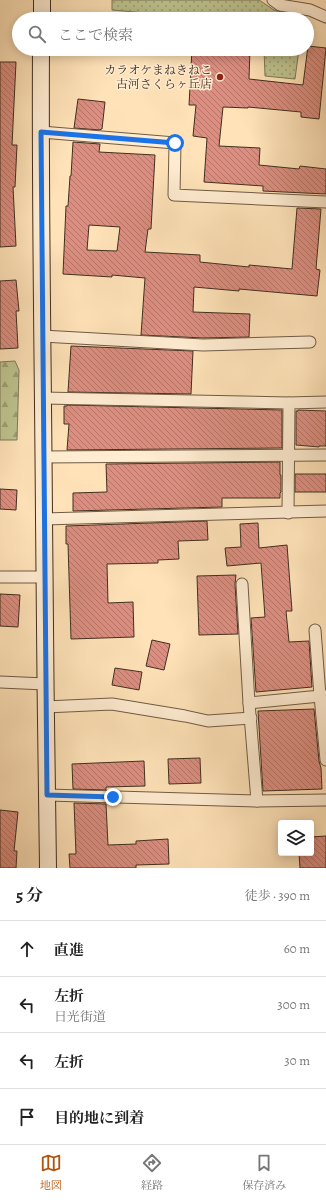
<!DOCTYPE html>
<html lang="ja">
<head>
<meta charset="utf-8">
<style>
  :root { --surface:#fff; --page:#f2f2f2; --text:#222; --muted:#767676; --line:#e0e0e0; --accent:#b45309 }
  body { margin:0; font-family:Alegreya,"Noto Serif JP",serif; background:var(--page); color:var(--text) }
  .controls { position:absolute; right:12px; bottom:12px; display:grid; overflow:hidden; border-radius:4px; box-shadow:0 2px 10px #0003 }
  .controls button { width:36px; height:36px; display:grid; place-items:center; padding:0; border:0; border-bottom:1px solid var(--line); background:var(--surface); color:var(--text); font:20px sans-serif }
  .stop { position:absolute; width:12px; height:12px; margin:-9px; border:3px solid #1a73e8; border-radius:50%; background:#fff }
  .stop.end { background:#1a73e8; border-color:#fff; box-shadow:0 1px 4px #0008 }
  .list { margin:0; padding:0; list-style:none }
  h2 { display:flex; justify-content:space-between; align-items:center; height:52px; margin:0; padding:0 16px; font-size:17px }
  h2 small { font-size:13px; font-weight:400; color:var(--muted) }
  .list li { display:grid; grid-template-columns:26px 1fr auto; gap:12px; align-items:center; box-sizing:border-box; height:56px; padding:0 16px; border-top:1px solid var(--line) }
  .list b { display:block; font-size:15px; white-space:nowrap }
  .list p { margin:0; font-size:13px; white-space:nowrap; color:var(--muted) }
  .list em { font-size:13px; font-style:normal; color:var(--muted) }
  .icon { flex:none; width:22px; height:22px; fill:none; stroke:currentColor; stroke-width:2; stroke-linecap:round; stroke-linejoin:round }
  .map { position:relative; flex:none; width:326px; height:868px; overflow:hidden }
  .search { position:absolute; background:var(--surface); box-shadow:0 2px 10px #0003; left:12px; right:12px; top:12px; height:44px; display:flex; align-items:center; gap:10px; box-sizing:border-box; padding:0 14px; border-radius:22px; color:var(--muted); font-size:15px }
  .sheet { height:276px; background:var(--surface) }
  nav { display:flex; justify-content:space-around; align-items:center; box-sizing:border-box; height:56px; border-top:1px solid var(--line); background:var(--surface); font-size:11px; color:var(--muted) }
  nav a { display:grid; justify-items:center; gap:2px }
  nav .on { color:var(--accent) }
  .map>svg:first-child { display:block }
</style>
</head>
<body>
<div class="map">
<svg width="326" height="868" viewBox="0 0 326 868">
  <defs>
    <pattern id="grass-dots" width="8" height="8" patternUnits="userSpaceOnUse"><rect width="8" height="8" fill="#bec490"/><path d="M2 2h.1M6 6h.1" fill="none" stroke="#9ca075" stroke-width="1.8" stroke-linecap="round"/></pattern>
    <pattern id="forest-firs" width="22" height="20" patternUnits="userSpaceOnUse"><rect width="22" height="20" fill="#bec490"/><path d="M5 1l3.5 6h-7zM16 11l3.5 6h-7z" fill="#9ca075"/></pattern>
    <pattern id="building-back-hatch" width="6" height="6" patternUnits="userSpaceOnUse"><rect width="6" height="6" fill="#dd8e80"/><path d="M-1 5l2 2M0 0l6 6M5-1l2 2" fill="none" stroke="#b57468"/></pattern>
  </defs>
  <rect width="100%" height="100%" fill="#ffe2b8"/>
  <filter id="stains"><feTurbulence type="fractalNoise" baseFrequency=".005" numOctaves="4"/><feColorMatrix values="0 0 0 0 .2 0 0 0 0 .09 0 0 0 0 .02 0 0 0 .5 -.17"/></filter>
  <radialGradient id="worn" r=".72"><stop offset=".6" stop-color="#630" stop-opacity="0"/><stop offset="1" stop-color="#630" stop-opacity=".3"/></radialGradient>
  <g fill="url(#grass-dots)" stroke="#807958">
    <path d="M112 0H259L274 10 303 18V19H211L112 10Z"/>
    <path d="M264 49H299L295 79 265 76Z"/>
  </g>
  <path fill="url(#forest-firs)" stroke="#807958" d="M15 361 19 370 17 440H0V362Z"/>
  <g fill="url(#building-back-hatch)" stroke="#412e1f" fill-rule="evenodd">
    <path d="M308 46 326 48 319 119 301 117V112L248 107V108L223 107 219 146 260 148 259 165 299 169 300 166 326 169V194L263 191V186L204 182 207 138 193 136 196 105H189L192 49H250L249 79 303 85Z"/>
    <path d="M0 62H16L12 145H17L15 187H13L16 246 0 247Z"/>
    <path d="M78 99 105 102 102 129H101L100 130 74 128Z"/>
    <path d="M73 142 100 144 99 152 155 155 151 229H148L145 252 200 255V262L249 267V265L292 269 297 208 321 209 316 269 320 270 317 296 239 289V291L194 287 193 312 250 314 249 337 203 338 141 335 145 278 112 275V277L63 274 66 206H68L70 176H71ZM89 225 120 227 117 251 87 250Z"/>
    <path d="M16 280 19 311H16L18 348 0 349V281Z"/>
    <path d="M71 346 193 351 191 394 68 392Z"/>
    <path d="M67 405 282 410V448L67 450 69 424H64V406H67Z"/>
    <path d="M298 410 326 411V446H319V447L296 445V411H298Z"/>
    <path d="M280 462V475H281V492L280 493V498H222V507L73 511V493L107 492 106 464Z"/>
    <rect x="295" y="474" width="31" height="18"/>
    <path d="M0 489 17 490 16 510 0 509Z"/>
    <path d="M207 521 208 540 178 541 179 559 158 560V563L107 564 108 603 133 602 134 637 71 639 68 544H66V526Z"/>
    <path d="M258 523 259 548 287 545 292 611H286L289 642 309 641 312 687 256 692 251 618 265 617 261 563 227 566 225 548 241 547 240 524Z"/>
    <path d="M236 575 235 584 238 634 199 635 197 576Z"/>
    <path d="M0 594 20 595 18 627 0 626Z"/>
    <path d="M152 640 170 644 164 670 146 666Z"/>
    <path d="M115 668 142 672 139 690 112 685Z"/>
    <path d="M314 709 319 761 321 768 322 789 263 791 258 711Z"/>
    <path d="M200 758 201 783 169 784 168 759Z"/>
    <path d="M144 761 145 786 106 787V790L73 789 72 764Z"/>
    <path d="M74 803 106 804 108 845 136 844V841L168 839 169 864 136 865V868H70L69 854H76Z"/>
    <path d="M0 810 18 812 14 851H17L16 868H0Z"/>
    <path d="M326 836V868H300L299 853H311V837Z"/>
  </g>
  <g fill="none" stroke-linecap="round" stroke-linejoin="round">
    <defs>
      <g id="minor">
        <path d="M273 0 280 5 310 10 326 17"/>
        <path d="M41 132 175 143 174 195 326 202"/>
        <path d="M42 336 203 345 310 342"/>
        <path d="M43 398 289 403 326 402"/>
        <path d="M43 457 326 455"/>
        <path d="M288 513 289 403"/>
        <path d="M44 519 326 511"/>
        <path d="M0 577H44"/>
        <path d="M242 584 249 703 257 801 326 800"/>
        <path d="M0 682 45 684"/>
        <path d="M326 696H320L326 760"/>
        <path d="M249 703 320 696 315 630"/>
        <path d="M45 707 112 704 185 716 208 721 251 718"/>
        <path d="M47 795 257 801"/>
      </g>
      <g id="secondary">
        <path d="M42 19V0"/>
        <path d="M41 49C40 205 43 362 44 518 45 635 46 751 48 868"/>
      </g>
    </defs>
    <use href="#minor" stroke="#705b45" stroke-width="13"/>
    <use href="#secondary" stroke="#412e1f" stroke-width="18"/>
    <use href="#minor" stroke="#ffecd1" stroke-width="11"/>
    <use href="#secondary" stroke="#ffecd1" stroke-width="16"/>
  </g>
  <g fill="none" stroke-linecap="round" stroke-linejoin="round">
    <path stroke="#1a73e8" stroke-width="5" d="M113 797 47 795 41 132 175 143"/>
  </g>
  <circle fill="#8f2418" stroke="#ffecd1" stroke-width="1.5" cx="220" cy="77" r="4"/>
  <g text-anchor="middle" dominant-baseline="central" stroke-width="3" stroke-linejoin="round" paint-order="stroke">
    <g font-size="12" fill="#412e1f" stroke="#ffecd1" text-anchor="end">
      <text x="212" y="70">カラオケまねきねこ<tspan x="212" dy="14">古河さくらヶ丘店</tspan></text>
    </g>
  </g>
  <rect width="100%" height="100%" filter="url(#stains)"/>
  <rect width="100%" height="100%" fill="url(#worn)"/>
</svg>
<div class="controls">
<button><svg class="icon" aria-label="layers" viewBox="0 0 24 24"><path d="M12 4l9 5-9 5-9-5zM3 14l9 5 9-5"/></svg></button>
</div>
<div class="stop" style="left:175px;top:143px"></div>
<div class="stop end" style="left:113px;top:797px"></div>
<div class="search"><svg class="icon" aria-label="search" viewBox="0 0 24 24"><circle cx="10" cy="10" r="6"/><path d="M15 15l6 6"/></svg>ここで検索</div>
</div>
<section class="sheet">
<h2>5 分<small>徒歩 · 390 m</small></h2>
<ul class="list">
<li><svg class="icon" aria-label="ahead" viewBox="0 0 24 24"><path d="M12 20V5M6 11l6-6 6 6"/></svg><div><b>直進</b></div><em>60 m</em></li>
<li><svg class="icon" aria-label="left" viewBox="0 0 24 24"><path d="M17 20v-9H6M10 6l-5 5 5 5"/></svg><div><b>左折</b><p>日光街道</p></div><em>300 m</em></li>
<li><svg class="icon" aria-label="left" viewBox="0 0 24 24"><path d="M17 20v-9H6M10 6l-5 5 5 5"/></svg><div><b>左折</b></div><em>30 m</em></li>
<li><svg class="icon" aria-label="arrive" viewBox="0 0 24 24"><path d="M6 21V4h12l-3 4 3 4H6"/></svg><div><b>目的地に到着</b></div></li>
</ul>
</section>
<nav>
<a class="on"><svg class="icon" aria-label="map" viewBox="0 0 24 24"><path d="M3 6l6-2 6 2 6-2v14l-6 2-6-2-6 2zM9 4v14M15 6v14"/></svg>地図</a>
<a><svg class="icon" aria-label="directions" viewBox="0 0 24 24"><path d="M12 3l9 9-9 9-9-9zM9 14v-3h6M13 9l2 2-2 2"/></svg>経路</a>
<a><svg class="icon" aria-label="saved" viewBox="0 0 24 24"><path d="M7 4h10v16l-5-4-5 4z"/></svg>保存済み</a>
</nav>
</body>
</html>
